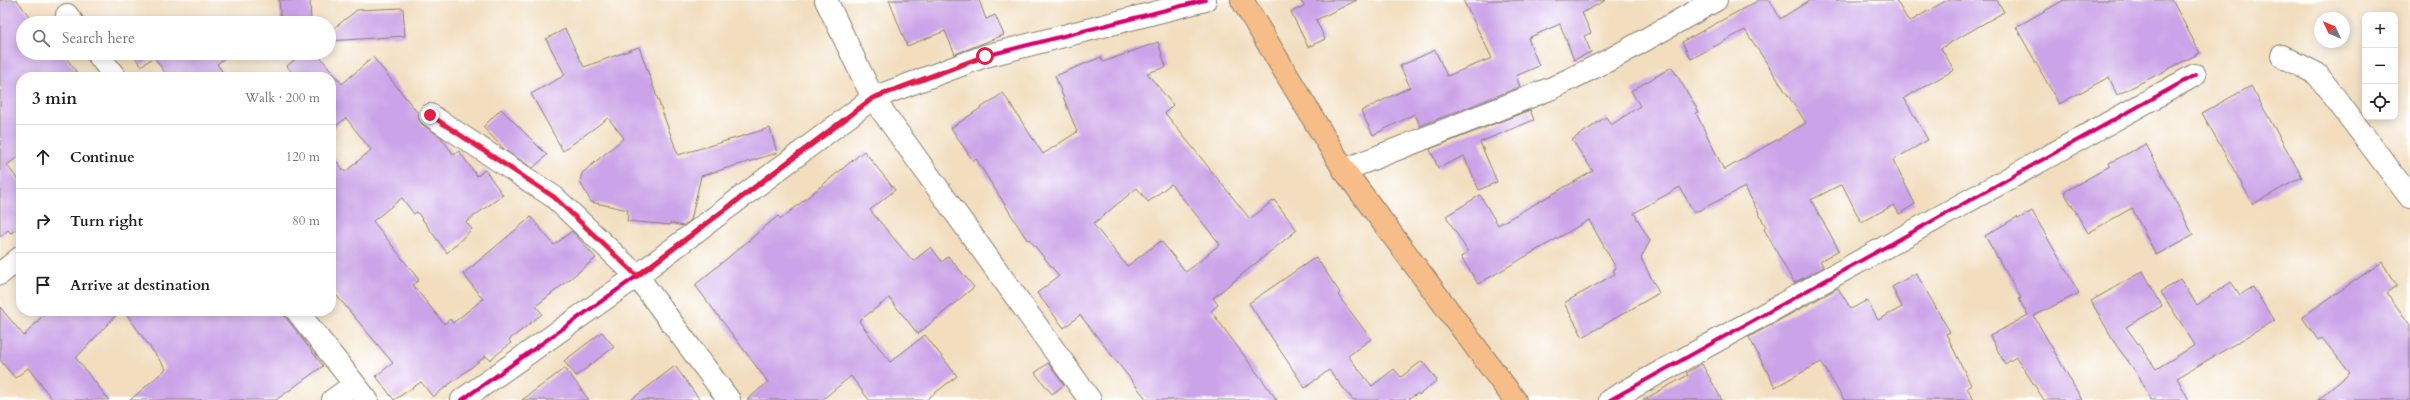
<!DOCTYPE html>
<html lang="en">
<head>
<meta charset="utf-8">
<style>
  :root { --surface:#fff; --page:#f2f2f2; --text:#202124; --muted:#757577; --line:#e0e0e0 }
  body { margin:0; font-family:Cardo,serif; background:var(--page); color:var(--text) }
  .controls { position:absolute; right:12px; top:12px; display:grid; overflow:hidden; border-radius:8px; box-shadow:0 2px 10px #0003 }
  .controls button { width:36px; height:36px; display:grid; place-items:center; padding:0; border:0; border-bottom:1px solid var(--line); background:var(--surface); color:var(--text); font:20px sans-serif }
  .compass { position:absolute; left:2314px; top:12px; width:36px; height:36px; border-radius:50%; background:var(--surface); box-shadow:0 2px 10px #0003; rotate:314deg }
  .stop { position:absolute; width:12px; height:12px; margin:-9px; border:3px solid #e11d48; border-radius:50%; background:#fff }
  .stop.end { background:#e11d48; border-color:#fff; box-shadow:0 1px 4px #0008 }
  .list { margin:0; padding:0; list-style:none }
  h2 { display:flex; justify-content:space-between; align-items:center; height:52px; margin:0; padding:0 16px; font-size:17px }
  h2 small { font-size:13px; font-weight:400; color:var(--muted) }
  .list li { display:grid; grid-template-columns:26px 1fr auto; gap:12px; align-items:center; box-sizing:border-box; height:64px; padding:0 16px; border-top:1px solid var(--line) }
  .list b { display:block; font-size:15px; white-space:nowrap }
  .list em { font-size:13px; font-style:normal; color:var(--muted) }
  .icon { flex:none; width:22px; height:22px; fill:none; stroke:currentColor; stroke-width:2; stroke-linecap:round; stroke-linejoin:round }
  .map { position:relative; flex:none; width:2410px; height:400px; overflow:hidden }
  .search { position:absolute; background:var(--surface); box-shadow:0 2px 10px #0003; left:16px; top:16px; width:320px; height:44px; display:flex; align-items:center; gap:10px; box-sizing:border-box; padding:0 14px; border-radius:22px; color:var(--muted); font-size:15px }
  .panel { position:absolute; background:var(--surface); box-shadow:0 2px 10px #0003; left:16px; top:72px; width:320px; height:244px; border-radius:16px }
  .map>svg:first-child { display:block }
</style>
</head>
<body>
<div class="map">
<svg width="2410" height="400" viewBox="0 0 2410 400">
  <rect width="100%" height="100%" fill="#fff"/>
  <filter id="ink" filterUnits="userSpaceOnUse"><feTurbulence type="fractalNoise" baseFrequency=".025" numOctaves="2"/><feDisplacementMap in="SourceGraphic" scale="8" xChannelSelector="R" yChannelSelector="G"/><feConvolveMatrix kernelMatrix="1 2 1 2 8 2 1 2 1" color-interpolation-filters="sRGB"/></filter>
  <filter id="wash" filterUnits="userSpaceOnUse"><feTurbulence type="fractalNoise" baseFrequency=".012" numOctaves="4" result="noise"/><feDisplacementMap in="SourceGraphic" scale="16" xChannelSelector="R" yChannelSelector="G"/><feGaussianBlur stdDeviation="0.9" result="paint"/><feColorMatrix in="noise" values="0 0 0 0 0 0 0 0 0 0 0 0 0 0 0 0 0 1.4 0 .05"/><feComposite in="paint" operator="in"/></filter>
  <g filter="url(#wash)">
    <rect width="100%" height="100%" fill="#f2debf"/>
    <g id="blocks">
      <g fill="#cba3e8" fill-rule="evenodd">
        <path d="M0 0H17L34 23H23V53H63L80 77H21V155L7 165 21 184V226L11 233 8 230 0 237Z"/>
        <path d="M279 0H310L311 23H281Z"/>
        <path d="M889 0H979L986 19 995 15 1004 35 955 54 945 31 907 46Z"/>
        <path d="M1300 0H1357L1316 20 1325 39 1308 47 1291 12 1304 6Z"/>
        <path d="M1463 0H1606L1582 13 1591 33 1584 36 1591 52 1574 60 1560 24 1528 38 1539 66 1516 76 1520 87 1420 126 1415 114 1373 135 1361 111 1410 87 1400 66 1435 50 1447 76 1492 58Z"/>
        <path d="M1759 0H1770L1780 19 1810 0H1896L1909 22 1947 0H1997L2004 12 1941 48 1954 70 1904 98 1928 140 1893 160 1915 204 1899 214 1894 205 1861 222 1842 184 1811 200 1839 250 1820 261 1824 267 1794 283 1764 229 1766 227 1745 187 1694 213 1680 187 1634 213 1650 241 1641 258 1659 293 1583 337 1564 303 1615 274 1613 270 1616 268 1589 220 1478 284 1461 257 1468 252 1446 216 1480 195 1498 225 1593 171 1572 140 1606 117 1611 125 1640 106 1631 91 1672 67 1699 112 1696 113 1724 170 1806 123 1745 30 1691 59 1682 42Z"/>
        <path d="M2064 0H2172L2200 53 2117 95 2109 77 2059 104 2016 27Z"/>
        <path d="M403 8 405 36 329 41V32L357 10Z"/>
        <path d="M565 29 584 67 639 47 678 155 770 128 777 153 701 176 691 220 683 226 670 223V225L627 221 628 210 591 202 580 182 582 173 624 138 608 118 563 151 531 94 565 75 546 39Z"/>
        <path d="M1158 42 1166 67 1147 73 1173 105 1165 113 1250 219 1274 200 1297 230 1213 298 1218 305 1211 311 1277 400H1147L1080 315 1064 328 1037 293 1059 276 1029 239 1027 240 976 159 973 161 951 128 1003 93 1043 154 1077 132 1055 76 1101 57 1103 62ZM1171 184 1220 244 1186 272 1161 241 1127 266 1093 224 1137 188 1148 202Z"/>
        <path d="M132 53H232L217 64 226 77H168L154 57 141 66Z"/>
        <path d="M303 53H317L342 84 373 57 418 113 419 120 423 125 440 136 454 155 459 151 477 176 485 170 503 195 466 222 472 229 447 253 417 212 414 214 402 198 373 221 419 280 413 285 444 324 450 319 453 323 483 299 463 274 531 217 554 245 572 231 596 258 536 306 542 314 509 340 511 343 490 360 486 356 433 397 421 382 394 400 376 376 393 363 331 289V154L345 172 371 150 346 118 331 130V77H296L287 66Z"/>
        <path d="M2251 86 2302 177 2253 204 2202 113Z"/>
        <path d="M501 109 547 155 533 168 506 151 483 127Z"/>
        <path d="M1530 110 1534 120 1480 142 1497 182 1479 190 1464 156 1438 168 1430 149Z"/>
        <path d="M2146 144 2193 235 2156 255 2132 208 2088 233 2064 192 2110 166 2109 163Z"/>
        <path d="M864 151 895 190 870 210 913 261 931 247 942 262 948 256 974 287 918 334 889 298 859 321 890 362 925 335 957 376 926 400H869L851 376 822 400H747L768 382 695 285 778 216 781 219Z"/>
        <path d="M2032 211 2079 293 2034 316 2082 400H2044L2016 357 2005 364 1990 336 2028 315 2019 299 2021 298 1985 236 2017 217 2018 219Z"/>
        <path d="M1316 257 1340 293 1338 295 1371 339 1348 356 1372 386 1394 369 1401 377 1422 361 1437 380 1419 395 1418 393 1408 400H1353L1329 370 1305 388 1249 303Z"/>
        <path d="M2382 262 2397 286 2387 293 2410 325V400H2318L2350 373 2322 338 2318 340 2302 317Z"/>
        <path d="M2143 271 2162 306 2126 327 2156 369 2195 345 2161 292 2180 279 2197 305 2231 282 2240 295 2253 287 2274 321 2177 378 2189 400H2151L2139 376 2116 345 2091 301Z"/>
        <path d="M1916 273 1950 332 1946 334 1971 385 1967 388 1974 400H1844L1821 362 1775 387 1749 337 1838 288 1851 309 1867 300 1878 320 1902 307 1892 287Z"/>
        <path d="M0 307 24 336 47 311H120L76 358 109 400H53L28 368 15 378 0 360Z"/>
        <path d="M124 311H281L323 366 276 400H130L166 369Z"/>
        <path d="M602 332 614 347 576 376 564 361Z"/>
        <path d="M1048 363 1064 385 1052 394 1035 373Z"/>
        <path d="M1702 364 1722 400H1643L1688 375 1686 373Z"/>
        <path d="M675 366 700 400H631Z"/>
        <path d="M565 368 589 400H522Z"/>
      </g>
    </g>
  </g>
  <g filter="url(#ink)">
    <use href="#blocks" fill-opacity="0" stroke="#877d6e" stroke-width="1"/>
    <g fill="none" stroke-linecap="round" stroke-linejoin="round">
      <defs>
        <g id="minor">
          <path d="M826 0 873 98 1090 400"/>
          <path d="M67 15 73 23"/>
          <path d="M97 53 115 77"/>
          <path d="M2282 56 2317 74 2410 197"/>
          <path d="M430 115 554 197 637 276 729 400"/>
          <path d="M1344 170 1552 88 1611 59 1716 0"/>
          <path d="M0 274 21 257"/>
          <path d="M297 311 367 400"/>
          <path d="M333 400 354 385"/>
          <path d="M462 400 637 276 873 98 985 56 1205 0"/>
          <path d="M1610 400 2195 75"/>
        </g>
        <path id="major" d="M1242 0 1344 170 1515 400"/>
      </defs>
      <use href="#minor" stroke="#877d6e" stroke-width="24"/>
      <use href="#major" stroke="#877d6e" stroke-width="24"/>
      <use href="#minor" stroke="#fff" stroke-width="22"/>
      <use href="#major" stroke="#f7bd88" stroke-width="22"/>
      <defs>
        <g id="cycleway">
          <path d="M462 400 637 276 873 98 985 56 1205 0"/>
          <path d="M1610 400 2195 75"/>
        </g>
      </defs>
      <use href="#cycleway" stroke="#fff" stroke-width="6"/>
      <use href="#cycleway" stroke="#d6006c" stroke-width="4"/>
    </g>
  </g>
  <g fill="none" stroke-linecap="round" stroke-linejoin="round" filter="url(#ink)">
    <path stroke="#e11d48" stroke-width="5" d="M430 115 554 197 637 276 873 98 985 56"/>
  </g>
</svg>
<div class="controls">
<button>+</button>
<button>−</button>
<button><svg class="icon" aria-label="locate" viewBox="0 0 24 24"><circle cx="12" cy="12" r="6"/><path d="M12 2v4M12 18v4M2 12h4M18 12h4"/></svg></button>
</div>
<svg class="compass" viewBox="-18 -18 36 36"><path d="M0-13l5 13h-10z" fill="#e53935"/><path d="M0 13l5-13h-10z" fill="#757577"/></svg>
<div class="stop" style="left:985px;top:56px"></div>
<div class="stop end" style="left:430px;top:115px"></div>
<div class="search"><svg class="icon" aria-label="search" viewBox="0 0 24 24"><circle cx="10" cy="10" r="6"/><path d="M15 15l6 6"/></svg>Search here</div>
<section class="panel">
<h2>3 min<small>Walk · 200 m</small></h2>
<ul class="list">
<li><svg class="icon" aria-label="ahead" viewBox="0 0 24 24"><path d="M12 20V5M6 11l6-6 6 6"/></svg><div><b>Continue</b></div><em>120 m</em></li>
<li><svg class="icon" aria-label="right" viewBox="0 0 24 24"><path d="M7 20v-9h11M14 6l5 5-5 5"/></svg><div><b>Turn right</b></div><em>80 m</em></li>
<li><svg class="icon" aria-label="arrive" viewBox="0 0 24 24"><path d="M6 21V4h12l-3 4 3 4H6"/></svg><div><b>Arrive at destination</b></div></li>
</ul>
</section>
</div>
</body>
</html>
